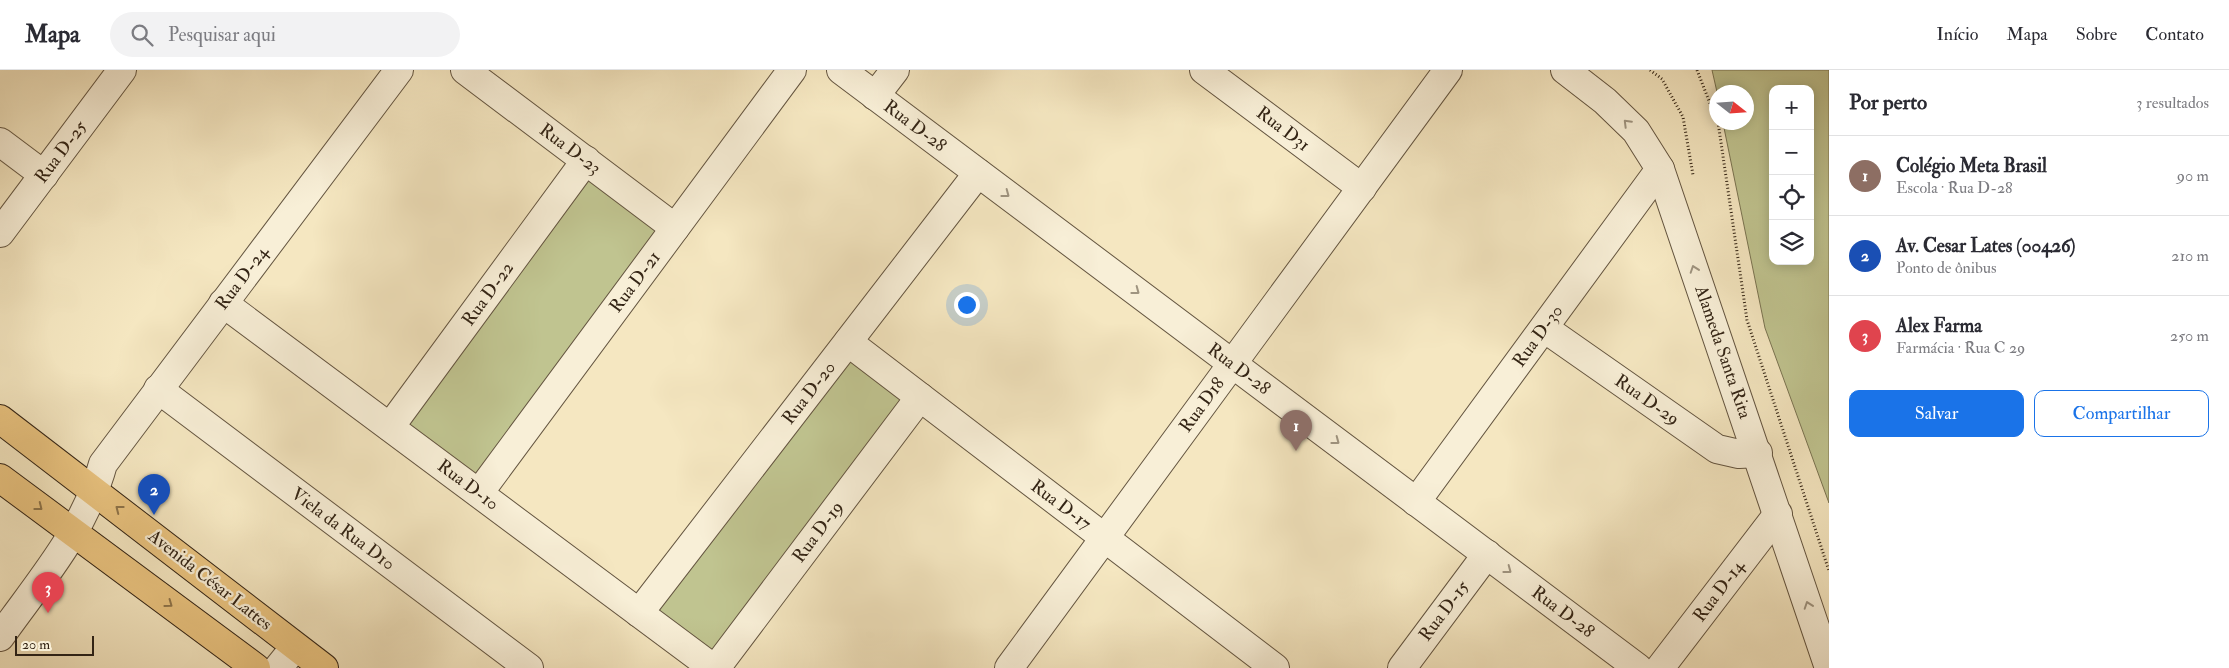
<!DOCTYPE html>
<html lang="pt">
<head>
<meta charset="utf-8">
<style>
  :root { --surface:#fff; --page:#f2f2f3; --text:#2b2b33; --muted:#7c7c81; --line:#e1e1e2; --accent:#1a73e8 }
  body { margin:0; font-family:"IM FELL Double Pica",serif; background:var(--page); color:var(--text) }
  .controls { position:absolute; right:15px; top:15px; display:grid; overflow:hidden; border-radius:10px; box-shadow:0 2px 12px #0003 }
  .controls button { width:45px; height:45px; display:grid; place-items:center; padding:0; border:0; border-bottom:1px solid var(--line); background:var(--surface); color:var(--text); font:25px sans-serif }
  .compass { position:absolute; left:1709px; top:15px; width:45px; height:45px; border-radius:50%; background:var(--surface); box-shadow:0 2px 12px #0003; rotate:107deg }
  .scale { position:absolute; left:15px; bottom:12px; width:79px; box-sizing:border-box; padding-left:5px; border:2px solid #332415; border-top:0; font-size:14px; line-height:18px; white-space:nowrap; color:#332415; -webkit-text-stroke:4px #f8efd7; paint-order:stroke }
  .you { position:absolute; left:966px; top:234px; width:18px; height:18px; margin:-12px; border:4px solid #fff; border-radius:50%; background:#1a73e8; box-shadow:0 0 0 8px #1a73e833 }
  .badge { display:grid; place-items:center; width:32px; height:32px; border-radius:50%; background:var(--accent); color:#fff; font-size:16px; font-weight:700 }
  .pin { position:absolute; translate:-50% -41px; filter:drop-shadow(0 1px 2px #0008) }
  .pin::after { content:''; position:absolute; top:26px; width:18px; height:15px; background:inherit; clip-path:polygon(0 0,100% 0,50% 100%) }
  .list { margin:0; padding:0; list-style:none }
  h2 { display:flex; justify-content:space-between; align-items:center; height:65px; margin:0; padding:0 20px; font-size:21px }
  h2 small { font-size:16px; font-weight:400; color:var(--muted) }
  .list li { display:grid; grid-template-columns:32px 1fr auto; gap:15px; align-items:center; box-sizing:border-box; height:80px; padding:0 20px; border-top:1px solid var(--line) }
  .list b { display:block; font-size:19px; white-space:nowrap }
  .list p { margin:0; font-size:16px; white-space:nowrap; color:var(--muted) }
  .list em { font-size:16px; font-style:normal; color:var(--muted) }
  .actions { display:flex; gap:10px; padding:15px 20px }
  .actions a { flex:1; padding:11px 0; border:1px solid var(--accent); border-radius:10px; text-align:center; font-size:18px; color:var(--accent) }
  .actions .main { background:var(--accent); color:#fff }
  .icon { flex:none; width:28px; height:28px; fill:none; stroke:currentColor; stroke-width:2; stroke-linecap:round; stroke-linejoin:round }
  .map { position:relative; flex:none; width:1829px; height:598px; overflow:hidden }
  header { display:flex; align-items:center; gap:30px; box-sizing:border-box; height:70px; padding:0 25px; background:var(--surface); border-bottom:1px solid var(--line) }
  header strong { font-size:24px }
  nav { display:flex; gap:28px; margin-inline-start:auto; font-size:18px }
  .search { width:350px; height:45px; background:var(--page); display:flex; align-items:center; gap:12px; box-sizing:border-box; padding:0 18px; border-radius:28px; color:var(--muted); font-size:19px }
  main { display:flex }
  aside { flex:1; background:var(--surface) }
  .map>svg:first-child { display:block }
</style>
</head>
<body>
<header>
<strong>Mapa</strong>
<div class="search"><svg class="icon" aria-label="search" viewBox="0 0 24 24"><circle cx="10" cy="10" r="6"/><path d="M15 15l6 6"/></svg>Pesquisar aqui</div>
<nav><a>Início</a><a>Mapa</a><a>Sobre</a><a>Contato</a></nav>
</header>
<main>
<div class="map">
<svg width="1829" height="598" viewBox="0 0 1829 598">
  <rect width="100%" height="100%" fill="#f5e7c1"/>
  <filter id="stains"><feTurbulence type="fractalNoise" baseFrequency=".004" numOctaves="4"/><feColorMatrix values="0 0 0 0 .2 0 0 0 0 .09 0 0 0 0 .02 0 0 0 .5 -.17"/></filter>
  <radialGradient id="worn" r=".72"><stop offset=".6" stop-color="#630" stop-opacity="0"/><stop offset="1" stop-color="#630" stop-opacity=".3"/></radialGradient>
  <g fill="#c0c490" stroke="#7a7452" fill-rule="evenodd">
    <path d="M1712 0H1829V433L1765 258 1723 53 1746 52V22H1717ZM1773 19H1810V191H1773Z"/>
    <path d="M591 106 665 160 478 411 407 356Z"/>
    <path d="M849 281 913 330 714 591 647 540Z"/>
  </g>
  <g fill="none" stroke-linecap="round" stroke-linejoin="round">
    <defs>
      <g id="minor">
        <path d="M465 0 675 158"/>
        <path d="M841 0 1638 598"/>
        <path d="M1204 0 1362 118"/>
        <path d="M1565 0 1605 31 1636 61 1660 99 1829 598"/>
        <path d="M875 26 895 0"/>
        <path d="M0 72 44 105"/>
        <path d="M0 163 122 0"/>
        <path d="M223 233 713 598"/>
        <path d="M1544 258 1717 379 1739 384 1758 383"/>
        <path d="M848 272 1275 598"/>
        <path d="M158 319 529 598"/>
        <path d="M390 357 586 90"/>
        <path d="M479 423 792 0"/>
        <path d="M1416 432 1660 99"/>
        <path d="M639 543 978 103"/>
        <path d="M0 567C39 512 85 460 103 394L399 0"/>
        <path d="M278 598 295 577"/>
        <path d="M716 598 920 327"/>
        <path d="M1009 598 1448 0"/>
        <path d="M1402 598 1487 484"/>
        <path d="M1660 598 1778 444"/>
      </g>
      <g id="major">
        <path d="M0 349 324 598"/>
        <path d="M0 408 256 598"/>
      </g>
    </defs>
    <use href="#minor" stroke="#645540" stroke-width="30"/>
    <use href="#major" stroke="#332415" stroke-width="30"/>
    <g stroke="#332415" stroke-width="3" stroke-dasharray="1 2.5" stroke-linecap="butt">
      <path d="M1650 0 1662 9 1683 47 1693 105"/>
      <path d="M1697 0 1716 49"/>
      <path d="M1718 52 1747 250 1829 501"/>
    </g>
    <use href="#minor" stroke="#f8efd7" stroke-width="28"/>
    <use href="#major" stroke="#eac480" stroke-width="28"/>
  </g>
  <defs><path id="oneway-chevron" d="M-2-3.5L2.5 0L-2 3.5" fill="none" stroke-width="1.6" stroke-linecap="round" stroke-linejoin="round" transform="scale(1.25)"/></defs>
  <g stroke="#9f9480">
    <use href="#oneway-chevron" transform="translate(1627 53) rotate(-135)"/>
    <use href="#oneway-chevron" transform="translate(1006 124) rotate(37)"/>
    <use href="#oneway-chevron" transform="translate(1694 199) rotate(-109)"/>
    <use href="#oneway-chevron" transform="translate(1136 221) rotate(37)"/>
    <use href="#oneway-chevron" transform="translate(1336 371) rotate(37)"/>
    <use href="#oneway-chevron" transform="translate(1508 500) rotate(37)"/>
    <use href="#oneway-chevron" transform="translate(1808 535) rotate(-109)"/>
  </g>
  <g stroke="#8e744a">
    <use href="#oneway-chevron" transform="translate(39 437) rotate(38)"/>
    <use href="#oneway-chevron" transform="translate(119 439) rotate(-142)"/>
    <use href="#oneway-chevron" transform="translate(169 534) rotate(36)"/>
  </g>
  <g text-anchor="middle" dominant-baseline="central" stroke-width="4.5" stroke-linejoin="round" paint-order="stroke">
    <g font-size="18" fill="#332415" stroke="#f8efd7">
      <text transform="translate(915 56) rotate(37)">Rua D-28</text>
      <text transform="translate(1283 59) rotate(37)">Rua D31</text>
      <text transform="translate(570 79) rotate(37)">Rua D-23</text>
      <text transform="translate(61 82) rotate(-53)">Rua D-25</text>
      <text transform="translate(242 208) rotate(-53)">Rua D-24</text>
      <text transform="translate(635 212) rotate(-53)">Rua D-21</text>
      <text transform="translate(488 224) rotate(-54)">Rua D-22</text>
      <text transform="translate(1538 266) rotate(-54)">Rua D-30</text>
      <text transform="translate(1723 282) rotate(71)">Alameda Santa Rita</text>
      <text transform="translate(1239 299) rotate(37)">Rua D-28</text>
      <text transform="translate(809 323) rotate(-52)">Rua D-20</text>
      <text transform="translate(1647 330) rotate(35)">Rua D-29</text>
      <text transform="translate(1202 335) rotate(-54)">Rua D18</text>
      <text transform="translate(468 415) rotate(37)">Rua D-10</text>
      <text transform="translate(1061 435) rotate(37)">Rua D-17</text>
      <text transform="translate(343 459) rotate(37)">Viela da Rua D10</text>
      <text transform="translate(818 462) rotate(-53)">Rua D-19</text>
      <text transform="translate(210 510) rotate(38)">Avenida César Lattes</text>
      <text transform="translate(1719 521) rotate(-53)">Rua D-14</text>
      <text transform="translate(1444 541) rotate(-53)">Rua D-15</text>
      <text transform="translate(1563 542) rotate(37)">Rua D-28</text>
    </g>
  </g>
  <rect width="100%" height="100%" filter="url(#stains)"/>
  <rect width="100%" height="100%" fill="url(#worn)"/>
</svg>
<div class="controls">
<button>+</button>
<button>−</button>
<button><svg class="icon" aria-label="locate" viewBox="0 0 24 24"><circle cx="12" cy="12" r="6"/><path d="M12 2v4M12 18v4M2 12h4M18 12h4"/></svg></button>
<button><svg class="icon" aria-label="layers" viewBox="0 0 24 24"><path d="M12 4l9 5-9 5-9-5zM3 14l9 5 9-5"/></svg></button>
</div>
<svg class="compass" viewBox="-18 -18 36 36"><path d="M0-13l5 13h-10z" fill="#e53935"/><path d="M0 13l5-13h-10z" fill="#7c7c81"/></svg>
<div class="scale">20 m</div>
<div class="you"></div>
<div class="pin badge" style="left:1296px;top:381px;background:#8d6e63">1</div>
<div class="pin badge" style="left:154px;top:445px;background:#1a4fb4">2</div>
<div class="pin badge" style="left:48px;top:543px;background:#e0444e">3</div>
</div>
<aside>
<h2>Por perto<small>3 resultados</small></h2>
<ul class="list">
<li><span class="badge" style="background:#8d6e63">1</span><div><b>Colégio Meta Brasil</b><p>Escola · Rua D-28</p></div><em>90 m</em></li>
<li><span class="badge" style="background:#1a4fb4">2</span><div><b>Av. Cesar Lates (00426)</b><p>Ponto de ônibus</p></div><em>210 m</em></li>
<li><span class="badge" style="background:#e0444e">3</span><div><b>Alex Farma</b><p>Farmácia · Rua C 29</p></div><em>250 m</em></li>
</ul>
<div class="actions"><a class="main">Salvar</a><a>Compartilhar</a></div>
</aside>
</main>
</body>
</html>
